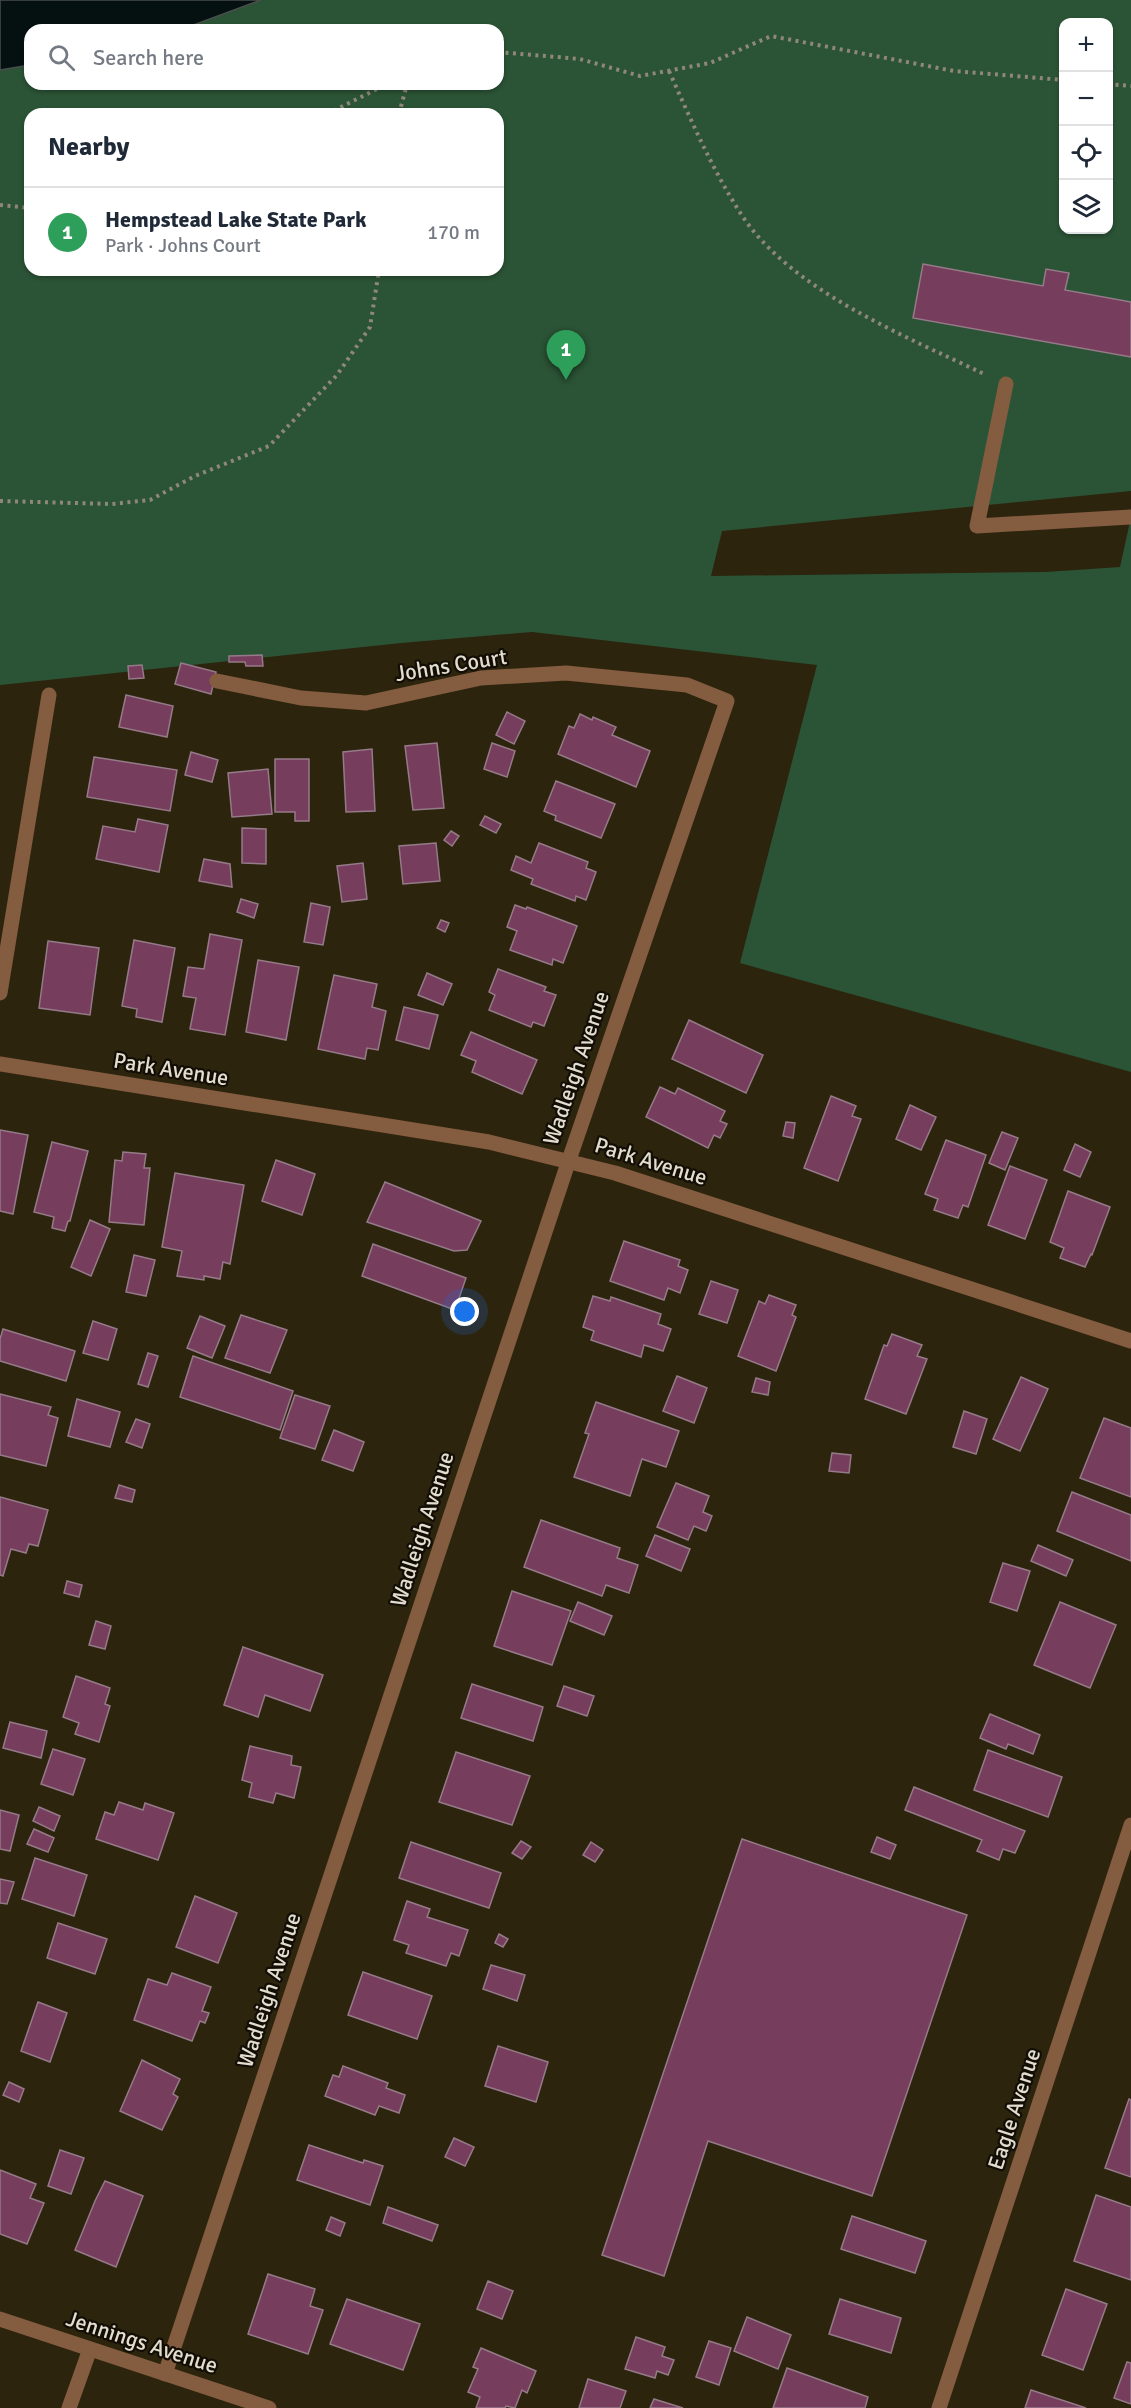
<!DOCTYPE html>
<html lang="en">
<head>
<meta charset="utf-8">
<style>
  :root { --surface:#fff; --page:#f2f2f3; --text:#1f2937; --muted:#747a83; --line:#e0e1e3; --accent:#36727e }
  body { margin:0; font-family:Signika,sans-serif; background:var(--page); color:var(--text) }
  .controls { position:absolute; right:18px; top:18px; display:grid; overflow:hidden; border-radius:12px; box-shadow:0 2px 4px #0004 }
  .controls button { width:54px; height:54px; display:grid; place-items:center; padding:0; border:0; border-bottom:2px solid var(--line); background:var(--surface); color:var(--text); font:30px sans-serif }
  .you { position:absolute; left:465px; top:1312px; width:21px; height:21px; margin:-15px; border:4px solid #fff; border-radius:50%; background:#1a73e8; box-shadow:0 0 0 9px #1a73e833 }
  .badge { display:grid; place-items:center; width:39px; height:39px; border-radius:50%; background:var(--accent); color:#fff; font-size:20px; font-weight:700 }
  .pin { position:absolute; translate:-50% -50px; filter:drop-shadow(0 2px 3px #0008) }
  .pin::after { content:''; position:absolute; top:32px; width:21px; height:18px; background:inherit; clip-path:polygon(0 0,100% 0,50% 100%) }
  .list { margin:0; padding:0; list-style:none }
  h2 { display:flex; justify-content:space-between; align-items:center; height:78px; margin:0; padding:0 24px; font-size:26px }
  h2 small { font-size:20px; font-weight:400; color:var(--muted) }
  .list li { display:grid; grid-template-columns:39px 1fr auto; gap:18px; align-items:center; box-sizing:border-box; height:90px; padding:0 24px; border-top:2px solid var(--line) }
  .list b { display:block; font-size:22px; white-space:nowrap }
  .list p { margin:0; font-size:20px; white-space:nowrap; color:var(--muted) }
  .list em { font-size:20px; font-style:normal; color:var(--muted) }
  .icon { flex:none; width:33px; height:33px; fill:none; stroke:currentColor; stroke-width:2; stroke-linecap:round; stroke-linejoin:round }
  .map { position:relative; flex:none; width:1131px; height:2408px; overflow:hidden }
  .search { position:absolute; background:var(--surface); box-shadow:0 2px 4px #0004; left:24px; top:24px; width:480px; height:66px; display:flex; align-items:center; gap:15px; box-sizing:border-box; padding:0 21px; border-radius:18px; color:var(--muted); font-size:22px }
  .panel { position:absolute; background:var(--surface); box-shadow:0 2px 4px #0004; left:24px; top:108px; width:480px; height:168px; border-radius:18px }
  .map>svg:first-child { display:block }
</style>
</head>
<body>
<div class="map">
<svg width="1131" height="2408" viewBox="0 0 1131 2408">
  <rect width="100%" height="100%" fill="#2d240e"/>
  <path fill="#2b5335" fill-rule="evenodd" d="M0 0H1131V491L722 531 711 576 1046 572 1120 567 1131 517V1072L740 963 817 665 532 632 401 643 0 685ZM1064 22H1108V230H1064ZM30 30H498V84H30ZM30 114H498V270H30Z"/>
  <path fill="#051011" stroke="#484e4a" stroke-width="1.5" d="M0 0H261L180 30H30V65L0 70Z"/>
  <g fill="#763d5d" stroke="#957a88" stroke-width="1.5">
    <path d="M923 264 1043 286 1046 269 1069 273 1065 290 1131 302V357L913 318Z"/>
    <path d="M262 655 263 666H246L245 662H229V656Z"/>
    <path d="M181 663 216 672 211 694 175 684Z"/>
    <path d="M142 665 144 678 129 679 128 666Z"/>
    <path d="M126 695 173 706 167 737 119 727Z"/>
    <path d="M507 712 525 721 514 744 496 735Z"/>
    <path d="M580 714 592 720 593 717 616 727 612 735 650 751 636 787 558 754 569 726 574 728Z"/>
    <path d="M437 743 444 808 413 810 405 746Z"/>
    <path d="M492 743 515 751 507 777 484 769Z"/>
    <path d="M372 749 375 811 346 812 343 752Z"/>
    <path d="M191 752 218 760 212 782 185 775Z"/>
    <path d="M94 757 177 770 170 811 87 797Z"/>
    <path d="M275 759H309V821H295V812H275Z"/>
    <path d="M268 769 272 814 232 817 228 773Z"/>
    <path d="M556 781 615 804 601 838 555 820 556 816 544 811Z"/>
    <path d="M485 816 501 824 496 833 480 825Z"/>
    <path d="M138 819 168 825 159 872 96 859 103 826 135 832Z"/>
    <path d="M242 828 266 829V864L242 863Z"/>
    <path d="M451 831 459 836 452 846 444 840Z"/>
    <path d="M436 843 440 881 403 884 399 846Z"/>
    <path d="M539 843 588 862 586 868 596 872 586 900 576 896 575 901 531 884 533 879 511 870 516 856 531 863Z"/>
    <path d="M204 859 230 864 232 887 199 881Z"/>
    <path d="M363 863 367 899 342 902 337 866Z"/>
    <path d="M241 899 258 904 254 918 237 912Z"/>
    <path d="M311 903 330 907 323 945 304 942Z"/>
    <path d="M515 905 526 909 527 907 577 926 563 963 553 959 552 965 510 950 517 931 507 927Z"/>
    <path d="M441 920 449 923 445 932 437 928Z"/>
    <path d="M210 934 242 940 225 1035 190 1029 196 998 183 996 188 967 204 969Z"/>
    <path d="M134 940 175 948 162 1022 136 1017 137 1009 122 1006Z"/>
    <path d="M48 941 99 948 90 1015 39 1008Z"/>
    <path d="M258 960 299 967 286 1040 246 1032Z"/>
    <path d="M498 969 546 987 544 991 556 995 544 1026 533 1022 531 1027 489 1010 495 995 489 992Z"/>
    <path d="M427 973 452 984 443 1005 418 995Z"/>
    <path d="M334 975 377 984 372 1007 386 1011 378 1050 367 1048 365 1059 318 1049Z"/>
    <path d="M404 1007 438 1015 429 1049 396 1040Z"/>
    <path d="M689 1020 763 1055 746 1093 672 1059Z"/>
    <path d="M471 1032 537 1060 522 1094 472 1072 476 1061 461 1055Z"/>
    <path d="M660 1087 675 1094 678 1088 725 1111 720 1121 727 1124 720 1138 714 1135 708 1148 646 1117Z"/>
    <path d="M831 1096 856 1106 852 1116 861 1119 838 1181 804 1168Z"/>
    <path d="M910 1105 936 1117 921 1150 896 1139Z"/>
    <path d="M786 1122 795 1123 793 1138 783 1136Z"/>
    <path d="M0 1130 28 1135 13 1214 0 1211Z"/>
    <path d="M1002 1132 1018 1138 1005 1170 989 1163Z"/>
    <path d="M946 1140 986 1155 968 1207 963 1205 958 1218 934 1210 938 1199 925 1194Z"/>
    <path d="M52 1142 88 1151 70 1221H68L65 1231 52 1228 54 1217 34 1212Z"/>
    <path d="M1075 1144 1091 1152 1080 1177 1064 1170Z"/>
    <path d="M123 1152 146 1154 144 1168H150L144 1225 109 1222 115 1160 122 1161Z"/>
    <path d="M276 1160 315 1174 302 1215 262 1201Z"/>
    <path d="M1010 1166 1047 1180 1025 1239 988 1225Z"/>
    <path d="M175 1173 244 1185 230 1264 223 1262 220 1279 204 1276V1280L177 1276 182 1251 162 1247Z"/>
    <path d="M385 1182 481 1221 467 1250 454 1251 367 1222Z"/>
    <path d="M1068 1191 1110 1207 1092 1255 1091 1254 1085 1267 1060 1258 1064 1248 1050 1242Z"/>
    <path d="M90 1220 110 1229 91 1276 71 1267Z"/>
    <path d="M624 1241 680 1260 678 1266 688 1270 680 1293 668 1288 664 1300 610 1281Z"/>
    <path d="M373 1244 466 1278 455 1310 362 1276Z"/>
    <path d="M134 1255 155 1260 146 1296 126 1292Z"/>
    <path d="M711 1281 738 1290 727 1323 699 1314Z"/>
    <path d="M769 1295 796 1305 792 1315 796 1317 776 1371 738 1356 759 1301 765 1304Z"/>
    <path d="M593 1296 610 1301 611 1297 661 1314 658 1324 671 1329 663 1351 644 1345 641 1357 591 1340 594 1331 583 1327Z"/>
    <path d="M241 1315 287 1330 270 1373 225 1358Z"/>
    <path d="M200 1316 225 1326 212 1358 187 1348Z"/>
    <path d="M93 1321 117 1329 108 1360 83 1353Z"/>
    <path d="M3 1329 75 1351 66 1381 0 1361V1339Z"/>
    <path d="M892 1334 922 1345 917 1356 927 1359 906 1414 865 1399 884 1345 887 1346Z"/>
    <path d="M148 1353 158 1356 148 1387 138 1384Z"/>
    <path d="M193 1356 293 1391 280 1430 180 1397Z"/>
    <path d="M677 1376 707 1388 694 1423 663 1411Z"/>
    <path d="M1021 1377 1048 1389 1020 1451 993 1439Z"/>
    <path d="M756 1378 770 1382 768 1395 752 1392Z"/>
    <path d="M0 1394 51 1407 48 1415 58 1418 46 1466 0 1455Z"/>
    <path d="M295 1395 330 1406 315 1449 280 1438Z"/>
    <path d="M77 1399 120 1412 110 1447 68 1436Z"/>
    <path d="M596 1402 679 1431 666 1467 642 1459 630 1496 574 1477 589 1434 585 1433Z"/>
    <path d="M964 1411 987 1419 976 1454 953 1447Z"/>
    <path d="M1104 1418 1131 1428V1497L1080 1478Z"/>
    <path d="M136 1419 150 1424 142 1448 126 1442Z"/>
    <path d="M334 1430 364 1442 353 1471 322 1460Z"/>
    <path d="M832 1453 851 1455 849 1473 829 1471Z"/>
    <path d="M676 1483 709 1496 703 1512 712 1516 706 1531 694 1526 688 1540 657 1527Z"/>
    <path d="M119 1485 135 1490 132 1502 115 1498Z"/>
    <path d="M1072 1492 1131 1515V1561L1057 1531Z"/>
    <path d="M0 1497 48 1510 38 1546 29 1544 26 1553 11 1549 3 1576 0 1575Z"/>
    <path d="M541 1520 620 1548 617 1558 638 1565 629 1593 606 1585 602 1596 524 1567Z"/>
    <path d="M655 1535 690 1549 681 1571 646 1556Z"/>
    <path d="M1038 1545 1073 1560 1066 1576 1031 1561Z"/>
    <path d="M1003 1563 1030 1571 1017 1611 990 1602Z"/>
    <path d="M67 1581 82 1585 79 1597 64 1593Z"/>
    <path d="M512 1591 571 1611 552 1665 494 1646Z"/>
    <path d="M578 1602 612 1616 604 1635 570 1621Z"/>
    <path d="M1060 1602 1116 1625 1090 1688 1034 1665Z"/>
    <path d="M96 1621 111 1626 105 1649 89 1645Z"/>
    <path d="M243 1647 323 1675 310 1711 265 1695 258 1717 224 1705Z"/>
    <path d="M76 1676 110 1688 105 1704 110 1706 99 1742 75 1734 79 1723 63 1717Z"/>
    <path d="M472 1684 543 1707 533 1741 461 1718Z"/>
    <path d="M564 1686 594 1696 587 1716 557 1706Z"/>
    <path d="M990 1714 1040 1735 1033 1754 1008 1744 1006 1749 980 1738Z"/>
    <path d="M10 1722 47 1731 41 1758 3 1748Z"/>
    <path d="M250 1746 292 1756 291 1765 301 1767 294 1798 276 1793 273 1803 249 1797 252 1783 242 1780Z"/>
    <path d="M53 1749 85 1759 73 1795 41 1784Z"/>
    <path d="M988 1750 1062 1777 1048 1817 974 1790Z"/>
    <path d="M456 1752 530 1776 512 1825 439 1802Z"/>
    <path d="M914 1787 1025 1831 1015 1853 1003 1849 999 1860 977 1851 982 1840 905 1810Z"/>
    <path d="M119 1802 143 1810 145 1803 174 1813 158 1860 96 1839 105 1812 114 1815Z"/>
    <path d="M39 1807 60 1816 54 1831 33 1821Z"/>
    <path d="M0 1810 19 1815 10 1851 0 1849Z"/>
    <path d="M34 1829 54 1838 48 1852 27 1844Z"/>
    <path d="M877 1837 896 1845 890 1859 871 1852Z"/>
    <path d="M742 1839 967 1915 872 2196 708 2141 664 2276 602 2255Z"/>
    <path d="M521 1841 531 1847 522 1859 512 1853Z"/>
    <path d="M411 1842 501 1873 489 1908 399 1878Z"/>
    <path d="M591 1842 603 1850 595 1862 583 1855Z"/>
    <path d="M35 1858 87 1875 74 1916 22 1899Z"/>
    <path d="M0 1879 14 1882 7 1904 0 1903Z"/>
    <path d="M195 1896 237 1913 218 1963 176 1947Z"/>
    <path d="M407 1901 430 1909 427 1917 468 1930 459 1956 451 1953 446 1966 406 1953 409 1945 394 1940Z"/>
    <path d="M58 1923 107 1939 95 1974 47 1958Z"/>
    <path d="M499 1934 508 1939 503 1947 495 1943Z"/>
    <path d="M491 1965 525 1975 517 2001 483 1989Z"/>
    <path d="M363 1972 432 1996 417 2039 348 2015Z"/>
    <path d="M172 1973 211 1987 202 2011 209 2013 205 2023 200 2021 192 2041 134 2020 148 1979 167 1985Z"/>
    <path d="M38 2002 67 2013 50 2062 21 2051Z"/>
    <path d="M498 2046 548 2062 536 2102 485 2086Z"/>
    <path d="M142 2060 180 2079 173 2094 178 2097 162 2130 120 2111Z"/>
    <path d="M343 2066 388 2083 386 2088 405 2095 399 2113 379 2106 375 2115 325 2096 333 2075 339 2077Z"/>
    <path d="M9 2082 24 2089 19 2102 3 2095Z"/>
    <path d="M1129 2099 1131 2100V2177L1105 2168Z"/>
    <path d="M454 2138 474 2147 465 2166 445 2157Z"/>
    <path d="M309 2145 363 2163 364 2160 383 2166 370 2205 297 2180Z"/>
    <path d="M60 2150 84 2158 71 2194 48 2186Z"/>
    <path d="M0 2170 36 2184 30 2198 44 2203 27 2244 0 2234Z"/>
    <path d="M105 2181 143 2196 116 2267 75 2250 95 2201Z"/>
    <path d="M1096 2195 1131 2207V2280L1074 2261Z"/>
    <path d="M388 2207 438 2225 432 2241 383 2223Z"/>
    <path d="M852 2216 926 2241 915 2273 841 2249Z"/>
    <path d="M331 2217 345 2223 340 2236 326 2230Z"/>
    <path d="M268 2274 315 2289 310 2306 323 2310 308 2354 248 2334Z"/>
    <path d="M488 2281 513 2291 502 2319 477 2309Z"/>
    <path d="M1066 2289 1107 2304 1083 2370 1042 2355Z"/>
    <path d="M347 2299 420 2324 403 2370 330 2344Z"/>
    <path d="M840 2299 901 2318 891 2353 829 2334Z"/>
    <path d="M747 2317 791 2335 778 2369 734 2351Z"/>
    <path d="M636 2337 665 2347 662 2356 674 2360 668 2375 657 2371 655 2378 625 2369Z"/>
    <path d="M709 2341 731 2348 719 2385 696 2377Z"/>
    <path d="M481 2348 536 2371 527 2393 522 2390 515 2408 506 2406 505 2408H476L480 2397 468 2392 478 2369 473 2367Z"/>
    <path d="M1127 2362 1131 2363V2404L1114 2398Z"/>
    <path d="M787 2368 868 2397 865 2408H773Z"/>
    <path d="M588 2379 626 2391 620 2408H579Z"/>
    <path d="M1031 2390 1086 2408H1025Z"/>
    <path d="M654 2399 683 2408H650Z"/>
  </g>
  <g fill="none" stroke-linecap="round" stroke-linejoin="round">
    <g stroke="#8f8877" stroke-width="4" stroke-dasharray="3 4.5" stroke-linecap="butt">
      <path d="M498 52 580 59 640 76 710 63 771 36 954 71 1064 80"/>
      <path d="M669 71C691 120 712 169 741 214 790 290 905 336 984 374"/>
      <path d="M1108 84 1131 86"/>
      <path d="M327 114 387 84"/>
      <path d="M399 114 407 84"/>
      <path d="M0 205 30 208"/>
      <path d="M0 501 112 504 150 500 195 476 269 446 337 375 370 327 379 270"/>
    </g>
    <g stroke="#845c3f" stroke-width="15">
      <path d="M1006 384 977 526 1131 517"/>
      <path d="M0 993 49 695"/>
      <path d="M0 1064 489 1142 615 1173 1131 1341"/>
      <path d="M0 2319 269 2408"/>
      <path d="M165 2374 569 1160 727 701 687 685 566 673 481 678 366 703 301 698 217 681"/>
      <path d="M69 2408 90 2349"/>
      <path d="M939 2408 1131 1825"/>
    </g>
  </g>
  <g text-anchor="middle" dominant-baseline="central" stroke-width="4.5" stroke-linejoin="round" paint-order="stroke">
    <g font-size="22" fill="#e3ddd0" stroke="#120e05">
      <text transform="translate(451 665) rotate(-9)">Johns Court</text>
      <text transform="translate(576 1068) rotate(-71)">Wadleigh Avenue</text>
      <text transform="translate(171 1069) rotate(9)">Park Avenue</text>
      <text transform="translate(651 1161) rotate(17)">Park Avenue</text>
      <text transform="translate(422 1529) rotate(-72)">Wadleigh Avenue</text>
      <text transform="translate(269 1990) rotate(-72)">Wadleigh Avenue</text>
      <text transform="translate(1014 2109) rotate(-72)">Eagle Avenue</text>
      <text transform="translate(142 2342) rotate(18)">Jennings Avenue</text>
    </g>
  </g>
</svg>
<div class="controls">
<button>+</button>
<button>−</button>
<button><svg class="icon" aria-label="locate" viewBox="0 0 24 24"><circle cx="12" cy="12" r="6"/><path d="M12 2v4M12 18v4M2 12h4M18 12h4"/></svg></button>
<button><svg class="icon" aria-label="layers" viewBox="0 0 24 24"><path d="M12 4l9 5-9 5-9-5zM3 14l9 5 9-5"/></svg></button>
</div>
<div class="you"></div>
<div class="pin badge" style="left:566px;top:380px;background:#2e9e5b">1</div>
<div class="search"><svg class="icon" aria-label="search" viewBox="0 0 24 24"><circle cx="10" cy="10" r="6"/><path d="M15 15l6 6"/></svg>Search here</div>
<section class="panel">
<h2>Nearby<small></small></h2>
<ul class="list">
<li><span class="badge" style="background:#2e9e5b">1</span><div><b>Hempstead Lake State Park</b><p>Park · Johns Court</p></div><em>170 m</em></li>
</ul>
</section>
</div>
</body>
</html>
